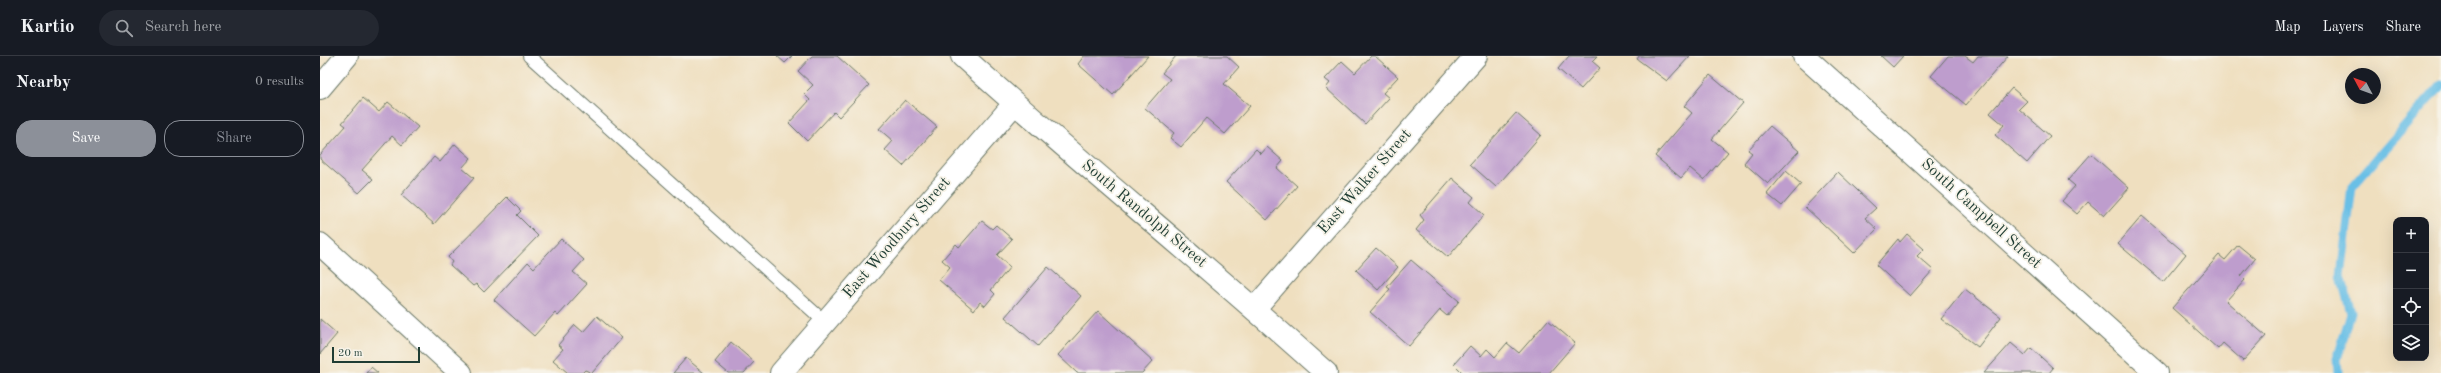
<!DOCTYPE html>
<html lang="en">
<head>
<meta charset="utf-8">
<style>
  :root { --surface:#171b24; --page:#242831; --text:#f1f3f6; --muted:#9ea1a6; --line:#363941; --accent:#8c9099 }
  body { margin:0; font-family:"Old Standard TT",serif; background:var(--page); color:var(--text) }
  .controls { position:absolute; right:12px; bottom:12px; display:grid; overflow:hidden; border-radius:8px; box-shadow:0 4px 16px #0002 }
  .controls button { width:36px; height:36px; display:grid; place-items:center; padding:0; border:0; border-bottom:1px solid var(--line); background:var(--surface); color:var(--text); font:20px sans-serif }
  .compass { position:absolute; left:2025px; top:12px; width:36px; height:36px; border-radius:50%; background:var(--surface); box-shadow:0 4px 16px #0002; rotate:311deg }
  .scale { position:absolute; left:12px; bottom:10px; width:88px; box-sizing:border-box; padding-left:4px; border:2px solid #1f3d34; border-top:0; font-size:11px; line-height:14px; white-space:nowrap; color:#1f3d34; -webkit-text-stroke:3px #f7f3e8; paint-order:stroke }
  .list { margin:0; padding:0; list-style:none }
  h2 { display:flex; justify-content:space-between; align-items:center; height:52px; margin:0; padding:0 16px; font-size:17px }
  h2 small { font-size:13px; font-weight:400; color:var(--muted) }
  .actions { display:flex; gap:8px; padding:12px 16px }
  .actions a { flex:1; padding:9px 0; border:1px solid var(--accent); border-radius:16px; text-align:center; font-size:14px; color:var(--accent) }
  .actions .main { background:var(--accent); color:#fff }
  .icon { flex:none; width:22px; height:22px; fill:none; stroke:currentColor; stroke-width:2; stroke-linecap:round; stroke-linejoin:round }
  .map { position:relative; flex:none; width:2121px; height:317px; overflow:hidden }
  header { display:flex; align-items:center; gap:24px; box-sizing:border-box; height:56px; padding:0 20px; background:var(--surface); border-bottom:1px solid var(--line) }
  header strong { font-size:19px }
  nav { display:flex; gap:22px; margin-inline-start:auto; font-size:14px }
  .search { width:280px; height:36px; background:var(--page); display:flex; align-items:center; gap:10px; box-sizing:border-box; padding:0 14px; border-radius:22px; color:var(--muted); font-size:15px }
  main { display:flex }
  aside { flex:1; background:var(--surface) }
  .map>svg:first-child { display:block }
</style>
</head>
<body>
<header>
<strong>Kartio</strong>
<div class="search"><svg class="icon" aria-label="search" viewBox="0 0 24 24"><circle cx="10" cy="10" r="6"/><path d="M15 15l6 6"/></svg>Search here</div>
<nav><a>Map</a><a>Layers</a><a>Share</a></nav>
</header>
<main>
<aside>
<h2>Nearby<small>0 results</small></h2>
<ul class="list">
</ul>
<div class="actions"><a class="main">Save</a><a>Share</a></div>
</aside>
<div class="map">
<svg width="2121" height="317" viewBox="0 0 2121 317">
  <rect width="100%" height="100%" fill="#f7f3e8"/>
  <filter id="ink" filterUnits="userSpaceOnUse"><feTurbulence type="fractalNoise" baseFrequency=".025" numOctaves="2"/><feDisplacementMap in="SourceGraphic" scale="8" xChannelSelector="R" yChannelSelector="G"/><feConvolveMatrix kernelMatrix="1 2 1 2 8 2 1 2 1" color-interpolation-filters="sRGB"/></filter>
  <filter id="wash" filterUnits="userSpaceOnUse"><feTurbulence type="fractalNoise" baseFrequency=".012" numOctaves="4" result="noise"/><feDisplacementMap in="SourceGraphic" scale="16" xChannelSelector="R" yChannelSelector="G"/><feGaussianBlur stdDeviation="0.9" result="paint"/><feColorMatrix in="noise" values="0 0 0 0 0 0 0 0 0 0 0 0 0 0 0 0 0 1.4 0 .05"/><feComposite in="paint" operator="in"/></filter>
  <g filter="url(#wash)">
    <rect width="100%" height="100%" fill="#efdfbf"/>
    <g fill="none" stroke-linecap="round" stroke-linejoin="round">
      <path stroke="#69bfe6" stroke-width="9" d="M2018 317 2017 303 2031 257 2021 220 2032 131 2121 29"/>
    </g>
    <g id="blocks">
      <g fill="#be9dcd">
        <path d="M457 0H472L465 7Z"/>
        <path d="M492 0H517L549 29 519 61 514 56 487 85 469 67 490 44 484 38 493 29 478 15Z"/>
        <path d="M764 0H828L793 39 758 8Z"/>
        <path d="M856 0H907L919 11 904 28 930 50 905 78 886 62 861 91 850 82 854 77 825 52 850 23 842 17Z"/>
        <path d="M1051 0H1055L1078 21 1063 37 1069 42 1045 68 1006 32 1010 27 1005 23 1022 5 1035 17Z"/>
        <path d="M1249 0H1277L1272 5 1280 12 1261 33 1238 13Z"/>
        <path d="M1319 0H1370L1347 25 1317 3Z"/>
        <path d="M1561 0H1583L1573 11Z"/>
        <path d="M1628 0H1645L1653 6 1658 0H1688L1646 49 1611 20Z"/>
        <path d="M1390 19 1423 47 1392 83 1408 96 1384 124 1370 112 1361 122 1335 100 1372 57 1364 50Z"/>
        <path d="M1692 32 1707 45 1699 53 1730 80 1707 107 1675 79 1684 69 1670 57Z"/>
        <path d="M43 42 59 56 68 46 98 71 82 89 72 80 42 114 53 123 39 137 0 103V99L26 70 22 67Z"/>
        <path d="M585 44 617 71 583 110 565 94 573 85 559 73Z"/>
        <path d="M1196 57 1221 79 1176 131 1150 108Z"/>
        <path d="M1450 70 1479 95 1448 128 1424 107 1432 97 1428 94Z"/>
        <path d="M135 88 151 102 142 112 154 122 114 168 81 139 114 101 120 106Z"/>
        <path d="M947 91 963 105 957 112 977 130 947 164 906 126 936 93 941 98Z"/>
        <path d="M1771 98 1809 132 1784 160 1768 146 1757 158 1742 145 1755 130 1748 124Z"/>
        <path d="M1466 115 1481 128 1462 150 1447 138Z"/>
        <path d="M1518 116 1556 152 1545 162 1557 173 1534 197 1485 151Z"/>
        <path d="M1132 122 1154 141 1150 146 1164 159 1128 201 1096 174 1104 164 1100 159Z"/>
        <path d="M187 141 201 155 197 159 218 180 164 236 156 228 153 230 130 209 132 206 128 201Z"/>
        <path d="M1822 160 1866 198 1843 226 1798 188Z"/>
        <path d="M662 165 672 173 676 169 692 183 677 199 690 211 671 234 675 238 665 250 660 246 654 254 619 224 630 211 622 204 636 188 639 191Z"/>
        <path d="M1587 178 1604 193 1597 200 1613 214 1590 240 1556 209 1578 183 1580 186Z"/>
        <path d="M241 183 264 204 253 216 267 228 238 260 235 257 214 280 174 244 208 206 214 212Z"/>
        <path d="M1918 189 1935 203 1921 220 1925 224 1906 245 1946 280 1923 305 1903 287 1898 293 1852 252 1899 199 1905 204Z"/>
        <path d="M1056 192 1078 211 1058 234 1036 214Z"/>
        <path d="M1091 204 1139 245 1127 260 1120 254 1089 290 1050 256 1070 233 1067 231Z"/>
        <path d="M728 211 761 240 718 290 685 261Z"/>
        <path d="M1645 233 1681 261 1658 291 1621 263Z"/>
        <path d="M778 255 833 305 822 317H757L738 299Z"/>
        <path d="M277 260 302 282 272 317 265 314 262 317H248L233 304 243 293 238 289 255 269 263 276Z"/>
        <path d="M0 263 17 278 0 298Z"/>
        <path d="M1228 264 1255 287 1229 317H1143L1134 308 1150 290 1161 300 1167 293 1175 301 1187 287 1199 297Z"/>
        <path d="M411 286 434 306 424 317H408L395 306Z"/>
        <path d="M1691 287 1705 299 1711 292 1733 312 1729 317H1664Z"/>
        <path d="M366 302 384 317H353Z"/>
        <path d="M51 311 58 317H46Z"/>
      </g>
    </g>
  </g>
  <g filter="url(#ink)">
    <use href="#blocks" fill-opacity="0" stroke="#687665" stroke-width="1"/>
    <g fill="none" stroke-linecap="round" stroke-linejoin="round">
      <defs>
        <path id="service" d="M209 0 505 266"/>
        <g id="minor">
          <path d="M1484 0 1837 317"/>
          <path d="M0 32 27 0"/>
          <path d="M0 188 141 317"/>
          <path d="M935 252 1156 0"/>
          <path d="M461 317 694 48"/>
        </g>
        <path id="tertiary" d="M642 0C761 108 887 209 1006 317"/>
      </defs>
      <use href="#service" stroke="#687665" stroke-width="14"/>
      <use href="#minor" stroke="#687665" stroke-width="24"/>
      <use href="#tertiary" stroke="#687665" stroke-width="24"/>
      <use href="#service" stroke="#fff" stroke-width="12"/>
      <use href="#minor" stroke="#fff" stroke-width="22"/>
      <use href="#tertiary" stroke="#fff" stroke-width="22"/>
    </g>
  </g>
  <g text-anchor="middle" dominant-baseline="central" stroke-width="3.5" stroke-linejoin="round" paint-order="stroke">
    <g font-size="16" fill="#1f3d34" stroke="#f7f3e8">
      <text transform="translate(1045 126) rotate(-49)">East Walker Street</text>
      <text transform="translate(824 158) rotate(40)">South Randolph Street</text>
      <text transform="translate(1661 158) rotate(42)">South Campbell Street</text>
      <text transform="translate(577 182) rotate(-49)">East Woodbury Street</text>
    </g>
  </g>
</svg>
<div class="controls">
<button>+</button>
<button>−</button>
<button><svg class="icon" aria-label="locate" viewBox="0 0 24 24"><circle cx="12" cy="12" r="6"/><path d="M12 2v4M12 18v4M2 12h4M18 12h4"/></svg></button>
<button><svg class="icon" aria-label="layers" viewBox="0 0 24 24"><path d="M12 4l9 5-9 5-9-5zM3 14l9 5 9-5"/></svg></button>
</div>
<svg class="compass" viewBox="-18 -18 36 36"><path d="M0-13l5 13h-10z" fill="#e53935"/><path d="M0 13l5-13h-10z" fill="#9ea1a6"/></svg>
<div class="scale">20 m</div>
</div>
</main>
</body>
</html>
